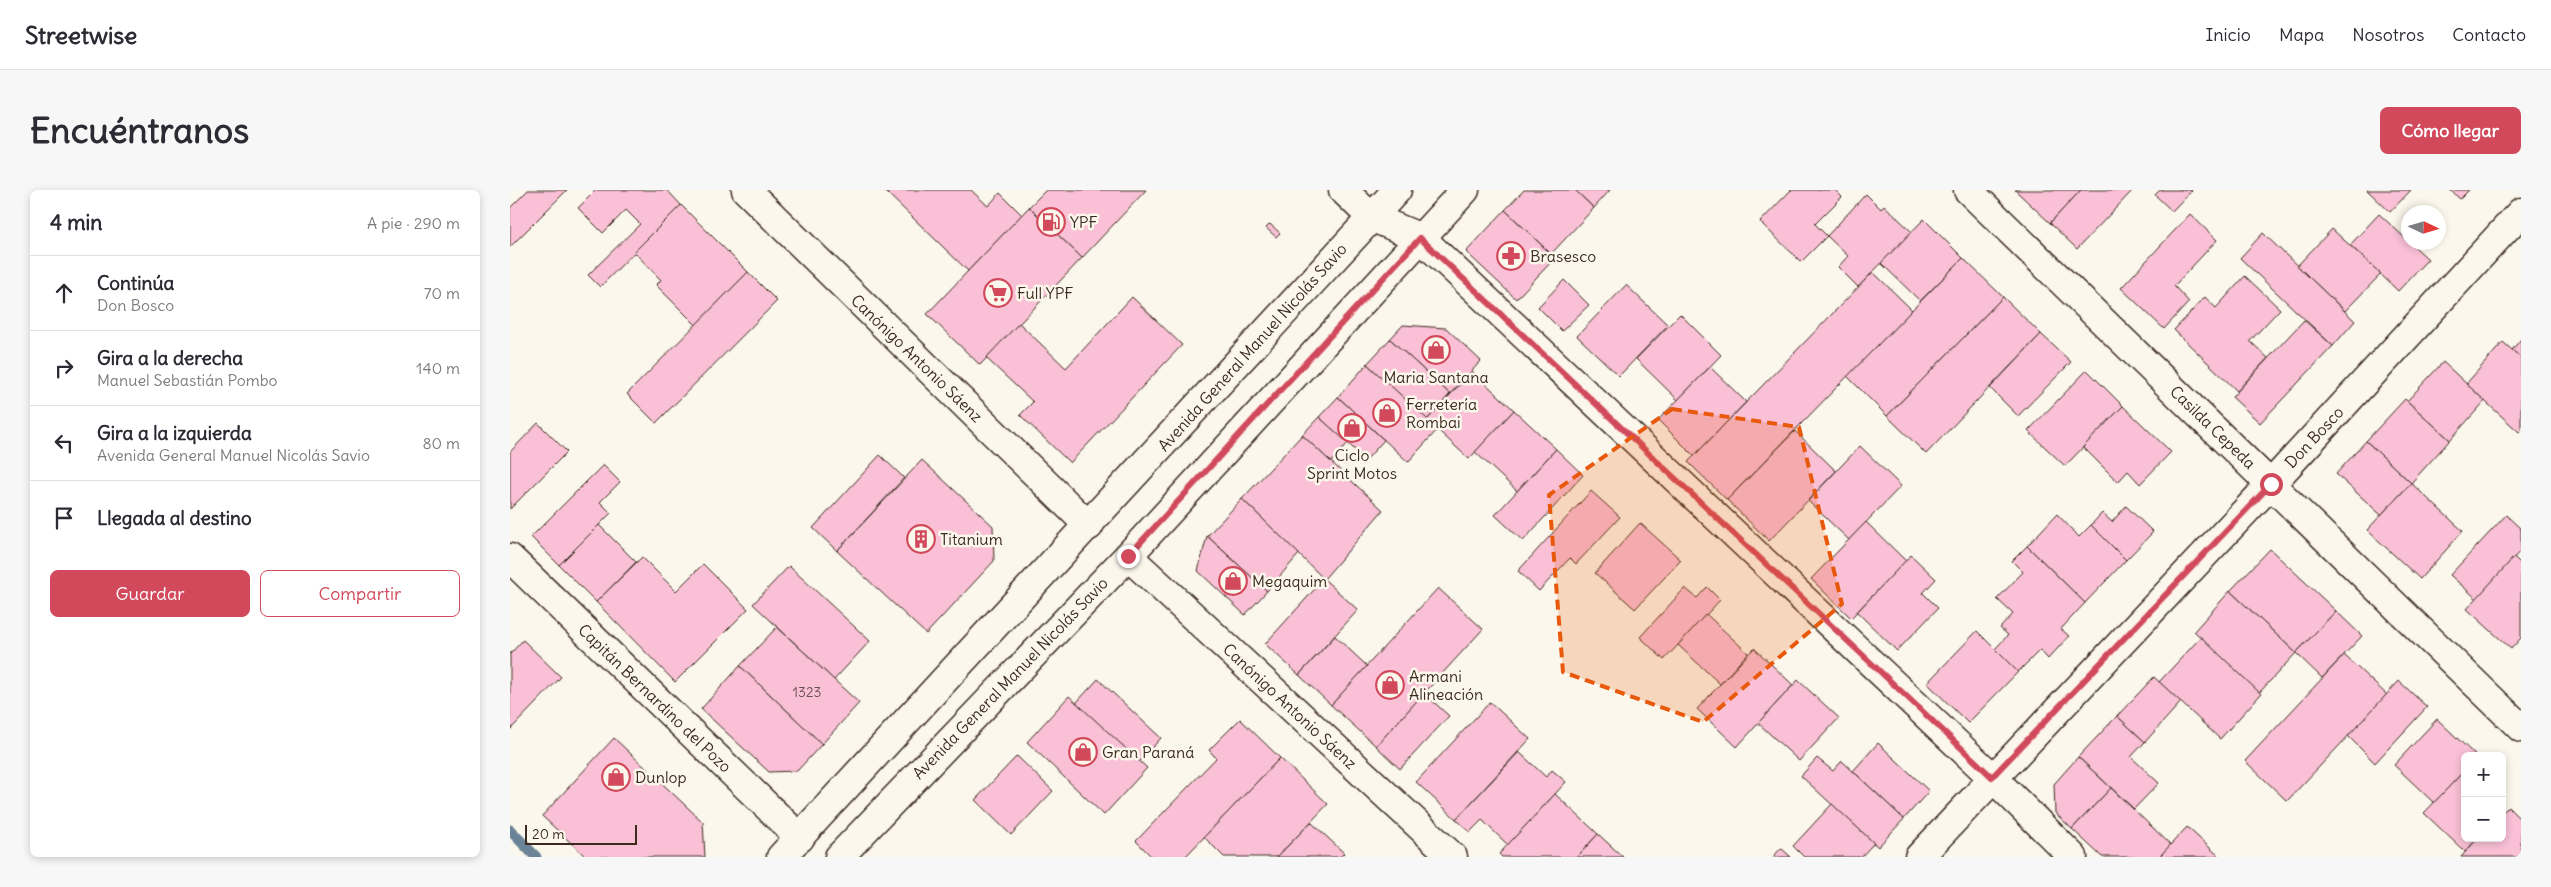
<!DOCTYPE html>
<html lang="es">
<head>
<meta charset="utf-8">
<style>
  :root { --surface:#fff; --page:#f7f7f7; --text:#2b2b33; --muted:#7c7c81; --line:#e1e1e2; --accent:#d1495b }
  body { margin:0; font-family:Delius,sans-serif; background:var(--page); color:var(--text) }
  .controls { position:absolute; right:15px; bottom:15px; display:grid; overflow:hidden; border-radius:8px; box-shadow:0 2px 8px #0003 }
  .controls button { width:45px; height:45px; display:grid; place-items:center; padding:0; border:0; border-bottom:1px solid var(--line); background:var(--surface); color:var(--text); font:25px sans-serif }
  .compass { position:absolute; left:1891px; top:15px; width:45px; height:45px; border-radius:50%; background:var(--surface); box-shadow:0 2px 8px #0003; rotate:94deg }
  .scale { position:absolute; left:15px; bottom:12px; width:112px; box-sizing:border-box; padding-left:5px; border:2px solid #3b2a1e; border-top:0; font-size:14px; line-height:18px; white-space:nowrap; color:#3b2a1e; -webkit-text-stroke:4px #fbf7ec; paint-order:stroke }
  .stop { position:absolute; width:15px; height:15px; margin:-11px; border:4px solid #d1495b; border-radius:50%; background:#fff }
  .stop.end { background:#d1495b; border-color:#fff; box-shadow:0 1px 5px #0008 }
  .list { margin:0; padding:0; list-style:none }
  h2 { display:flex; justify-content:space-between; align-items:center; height:65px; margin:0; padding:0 20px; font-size:21px }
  h2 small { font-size:16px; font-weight:400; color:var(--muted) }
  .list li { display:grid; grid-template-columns:32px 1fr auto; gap:15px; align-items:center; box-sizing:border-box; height:75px; padding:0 20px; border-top:1px solid var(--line) }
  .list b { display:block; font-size:19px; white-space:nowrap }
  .list p { margin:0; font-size:16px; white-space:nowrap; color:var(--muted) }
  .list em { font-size:16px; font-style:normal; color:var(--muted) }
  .actions { display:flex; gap:10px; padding:15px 20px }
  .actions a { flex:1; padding:11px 0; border:1px solid var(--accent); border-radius:8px; text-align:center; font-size:18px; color:var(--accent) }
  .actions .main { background:var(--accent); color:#fff }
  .icon { flex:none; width:28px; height:28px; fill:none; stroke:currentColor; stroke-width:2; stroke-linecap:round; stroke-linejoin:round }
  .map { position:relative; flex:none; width:2011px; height:667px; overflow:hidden; border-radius:8px }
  header { display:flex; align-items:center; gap:30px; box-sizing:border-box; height:70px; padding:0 25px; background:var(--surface); border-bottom:1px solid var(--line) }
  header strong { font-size:24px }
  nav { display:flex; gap:28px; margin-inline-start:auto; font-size:18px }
  .intro { display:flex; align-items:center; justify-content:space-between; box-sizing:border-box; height:120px; padding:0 30px }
  h1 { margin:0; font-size:35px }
  .button { padding:12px 22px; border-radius:8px; background:var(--accent); color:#fff; font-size:18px; font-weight:700 }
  main { display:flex; gap:30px; padding:0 30px }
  aside { flex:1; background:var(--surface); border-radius:8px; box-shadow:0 2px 8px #0003 }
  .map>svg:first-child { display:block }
</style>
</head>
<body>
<header>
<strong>Streetwise</strong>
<nav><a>Inicio</a><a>Mapa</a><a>Nosotros</a><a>Contacto</a></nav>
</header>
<div class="intro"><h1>Encuéntranos</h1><a class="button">Cómo llegar</a></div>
<main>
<aside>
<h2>4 min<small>A pie · 290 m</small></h2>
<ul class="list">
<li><svg class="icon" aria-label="ahead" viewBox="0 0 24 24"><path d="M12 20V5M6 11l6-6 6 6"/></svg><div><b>Continúa</b><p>Don Bosco</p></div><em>70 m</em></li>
<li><svg class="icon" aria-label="right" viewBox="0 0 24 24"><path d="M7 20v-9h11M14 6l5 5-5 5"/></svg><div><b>Gira a la derecha</b><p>Manuel Sebastián Pombo</p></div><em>140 m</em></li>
<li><svg class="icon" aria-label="left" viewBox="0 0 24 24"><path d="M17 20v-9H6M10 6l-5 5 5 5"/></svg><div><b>Gira a la izquierda</b><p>Avenida General Manuel Nicolás Savio</p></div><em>80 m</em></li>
<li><svg class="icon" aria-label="arrive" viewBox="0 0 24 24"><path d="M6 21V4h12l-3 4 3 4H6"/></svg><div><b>Llegada al destino</b></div></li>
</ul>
<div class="actions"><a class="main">Guardar</a><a>Compartir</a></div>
</aside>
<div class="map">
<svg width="2011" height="667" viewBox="0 0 2011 667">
  <rect width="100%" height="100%" fill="#fbf7ec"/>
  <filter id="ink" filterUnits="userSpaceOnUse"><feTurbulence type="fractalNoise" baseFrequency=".02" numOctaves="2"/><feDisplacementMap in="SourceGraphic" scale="10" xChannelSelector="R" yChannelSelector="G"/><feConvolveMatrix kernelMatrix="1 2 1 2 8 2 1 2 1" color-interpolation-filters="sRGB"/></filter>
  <g filter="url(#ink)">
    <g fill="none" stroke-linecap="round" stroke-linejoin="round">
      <path stroke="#6b8397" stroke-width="11" d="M0 640 26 667"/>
    </g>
    <g fill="#f9c0d6" stroke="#3b2a1e">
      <path d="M18 0H57L0 57V18Z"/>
      <path d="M86 0H157L171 15 90 97 78 85 130 34 116 20 93 43 68 18Z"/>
      <path d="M374 0H461L478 16 490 3 512 25 458 81Z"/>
      <path d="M536 0H636L572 68 519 17Z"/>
      <path d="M1014 0H1065L1084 18 1041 64 995 20Z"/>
      <path d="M1065 0H1100L1084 18Z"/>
      <path d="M1281 0H1325L1332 7 1305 34 1317 46 1291 72 1250 32Z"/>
      <path d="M1505 0H1571L1540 33Z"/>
      <path d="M1571 0H1623L1567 59 1540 33Z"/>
      <path d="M1650 0H1682L1662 21 1645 5Z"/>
      <path d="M1857 0H1901L1880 22Z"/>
      <path d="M1940 0H1959L1950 9Z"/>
      <path d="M1356 4 1371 19 1374 15 1402 42 1348 97 1328 77 1338 66 1317 46Z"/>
      <path d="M171 15 238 82 186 135 146 95 151 90 124 62Z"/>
      <path d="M519 17 572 68 470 175 417 124Z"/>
      <path d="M995 20 1045 68 1006 109 956 62Z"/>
      <path d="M1680 24 1707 50 1664 96 1679 112 1654 139 1611 98Z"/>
      <path d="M1869 24 1918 69 1888 101 1840 55Z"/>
      <path d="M1414 29 1453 68 1410 111 1371 73Z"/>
      <path d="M760 34 770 43 766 47 756 38Z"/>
      <path d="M1822 39 1871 84 1835 121 1787 76Z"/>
      <path d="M1753 43 1845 131 1823 156 1730 68Z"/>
      <path d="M1453 68 1493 107 1377 226 1337 186Z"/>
      <path d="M238 82 267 111 146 233 117 204Z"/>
      <path d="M1363 82 1402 120 1217 310 1178 272Z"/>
      <path d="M1735 86 1770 119 1740 151 1758 168 1727 201 1664 140 1695 107 1706 118Z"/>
      <path d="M1054 90 1079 115 1052 141 1028 117Z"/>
      <path d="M1116 95 1158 135 1109 186 1067 146Z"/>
      <path d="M622 107 672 155 560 273 510 225 523 212 476 168 509 133 556 178Z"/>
      <path d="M1493 107 1531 144 1416 264 1377 226Z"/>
      <path d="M1170 124 1211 165 1168 210 1126 169Z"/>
      <path d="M1794 130 1823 156 1750 233 1722 207Z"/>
      <path d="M893 135 936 138 971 171 940 204 880 149Z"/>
      <path d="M1531 144 1561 172 1508 226 1480 198Z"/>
      <path d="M880 149 940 204 917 230 857 174Z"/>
      <path d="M2011 149V168L2002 160Z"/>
      <path d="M1993 152 2011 168V240L2009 242 1956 194Z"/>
      <path d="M1933 172 1975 211 1940 250 1897 211Z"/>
      <path d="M857 174 928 239 898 272 828 207Z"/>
      <path d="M1200 177 1236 212 1184 266 1148 230Z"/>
      <path d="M1577 180 1613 216 1555 276 1518 241Z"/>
      <path d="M962 181 1004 220 959 269 917 230Z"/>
      <path d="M828 207 874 250 856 270 809 227Z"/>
      <path d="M1895 209 1940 250 1901 293 1856 251Z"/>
      <path d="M1613 216 1661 262 1630 294 1618 281 1608 292 1573 257Z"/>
      <path d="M1004 220 1046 259 1007 301 965 262Z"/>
      <path d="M809 227 838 253 821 272 792 245Z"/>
      <path d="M28 233 57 262 0 319V262Z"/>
      <path d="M1285 241 1326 281 1259 351 1217 310Z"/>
      <path d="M792 245 873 320 814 389 732 309Z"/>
      <path d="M1856 251 1901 293 1871 325 1826 284Z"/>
      <path d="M1350 256 1391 296 1339 350 1298 311Z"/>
      <path d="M1046 259 1073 285 1013 351 985 325Z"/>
      <path d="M370 265 394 288 327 361 303 338Z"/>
      <path d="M412 270 483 336 484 371 416 444 327 361Z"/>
      <path d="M93 275 110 292 90 312 101 323 49 375 21 347Z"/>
      <path d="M1901 293 1953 341 1910 389 1857 340Z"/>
      <path d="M1081 301 1110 327 1066 374 1060 368 1029 401 1008 381Z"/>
      <path d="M732 309 789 364 757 401 697 346Z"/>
      <path d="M1616 316 1643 342 1616 370 1581 335 1592 323 1602 332Z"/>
      <path d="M1547 324 1569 347 1581 335 1616 370 1575 413 1517 356Z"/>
      <path d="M1996 325 2011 339V360L1967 409 1940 385Z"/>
      <path d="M1356 332 1396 371 1341 428 1301 389Z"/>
      <path d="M1130 333 1171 370 1125 419 1085 383Z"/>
      <path d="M89 335 126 372 86 412 49 375Z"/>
      <path d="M697 346 757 401 735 425 688 381Z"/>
      <path d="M1517 356 1575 413 1551 439 1559 446 1538 469 1530 460 1508 482 1485 459 1498 445 1490 438 1503 424 1487 409 1513 382 1502 371Z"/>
      <path d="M1760 359 1826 421 1786 463 1720 401Z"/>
      <path d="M1401 365 1426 389 1413 403 1428 418 1387 461 1347 422Z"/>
      <path d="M132 367 166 401 193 374 238 419 165 492 86 412Z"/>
      <path d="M2004 367 2011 374V448L2001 459 1957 419Z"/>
      <path d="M279 376 360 451 324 490 243 414Z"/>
      <path d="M814 389 848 420 789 485 755 454Z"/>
      <path d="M1197 397 1210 410 1154 470 1130 447 1175 398 1187 408Z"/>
      <path d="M928 398 973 439 866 556 821 515Z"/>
      <path d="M1720 401 1786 463 1749 503 1684 441Z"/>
      <path d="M1826 421 1852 446 1812 488 1786 463Z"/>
      <path d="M1196 424 1238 463 1210 494 1168 455Z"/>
      <path d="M267 437 349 513 312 554 230 476Z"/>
      <path d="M1467 441 1508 482 1458 533 1417 493Z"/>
      <path d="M825 446 857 476 821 515 789 485Z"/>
      <path d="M1691 447 1751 504 1710 549 1649 492Z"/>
      <path d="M13 450 51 487 0 540V464Z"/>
      <path d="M1244 458 1283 495 1227 557 1187 519Z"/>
      <path d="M1834 465 1877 505 1777 611 1735 571Z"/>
      <path d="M230 476 312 554 287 581 259 582 191 519Z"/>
      <path d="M1644 487 1671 512 1635 552 1607 526Z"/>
      <path d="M588 489 651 548 629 572 566 513Z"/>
      <path d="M1288 490 1329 528 1289 571 1248 533Z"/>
      <path d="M1889 491 1917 517 1865 573 1838 546Z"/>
      <path d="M914 503 939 526 890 579 866 556Z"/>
      <path d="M559 506 637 578 594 625 517 552Z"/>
      <path d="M980 512 1020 549 946 629 906 592Z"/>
      <path d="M1607 526 1635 552 1621 567 1649 593 1624 619 1568 567Z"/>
      <path d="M730 529 770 568 675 667H642L626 651 706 568 699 560Z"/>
      <path d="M1927 529 1966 566H1955V580L1924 613 1884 575Z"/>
      <path d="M104 548 193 632 195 667H76L32 626Z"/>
      <path d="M1368 553 1419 601 1394 629 1343 581Z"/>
      <path d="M1009 562 1036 587 1042 580 1056 592 998 655 972 630 960 642 946 629Z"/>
      <path d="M507 566 543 601 501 645 465 610Z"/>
      <path d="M1568 567 1601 598 1562 639 1545 623 1544 594Z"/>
      <path d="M770 568 818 614 767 667H714L694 647Z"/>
      <path d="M1307 568 1323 581 1332 571 1394 629 1368 657 1291 586Z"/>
      <path d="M1955 580V648H1968L1955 662 1914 623Z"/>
      <path d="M1601 598 1661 655 1649 667H1592L1562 639Z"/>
      <path d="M1045 604 1088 644 1067 667H992L989 664Z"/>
      <path d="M1322 614 1364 653 1351 667H1294L1283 656Z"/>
      <path d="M1998 617 2011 630V667H1951L1968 648H1992V623Z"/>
      <path d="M801 632 834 663 830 667H767Z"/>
      <path d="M1677 637 1710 667H1649Z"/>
      <path d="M1088 644 1113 667H1067Z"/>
      <path d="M1271 658 1281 667H1263Z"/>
    </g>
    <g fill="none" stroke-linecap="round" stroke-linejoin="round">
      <defs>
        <g id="street">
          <path d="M236 0 579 336"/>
          <path d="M833 0 861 27 911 48 1482 587 1563 667"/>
          <path d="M1458 0 2011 538"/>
          <path d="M618 366 943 667"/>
          <path d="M0 368 290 648"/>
          <path d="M1409 667 1761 294 2011 22"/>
        </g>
        <g id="primary">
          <path d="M271 667 887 0"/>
          <path d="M329 667 618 366 955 0"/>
        </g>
      </defs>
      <use href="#street" stroke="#3b2a1e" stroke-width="31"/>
      <use href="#primary" stroke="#3b2a1e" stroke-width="31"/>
      <use href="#street" stroke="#fbf7ec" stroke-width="28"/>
      <use href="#primary" stroke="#fbf7ec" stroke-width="28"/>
    </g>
  </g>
  <g fill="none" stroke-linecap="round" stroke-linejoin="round" filter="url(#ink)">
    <path stroke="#d1495b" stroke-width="6" d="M618 366 910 48 1482 587 1761 294"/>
  </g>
  <path fill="#e8590c" fill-opacity="0.2" stroke="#e8590c" stroke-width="4" stroke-dasharray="10 6" stroke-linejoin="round" d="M1162 219 1289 237 1332 414 1193 532 1053 482 1039 305Z"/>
  <defs>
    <symbol id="fuel-ring" viewBox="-11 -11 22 22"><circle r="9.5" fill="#fbf7ec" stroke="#d1495b" stroke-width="1.5"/><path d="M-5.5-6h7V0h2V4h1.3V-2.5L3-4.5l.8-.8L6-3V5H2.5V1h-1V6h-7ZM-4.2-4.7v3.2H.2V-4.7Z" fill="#d1495b"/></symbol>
    <symbol id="pharmacy-ring" viewBox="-11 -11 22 22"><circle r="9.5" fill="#fbf7ec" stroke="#d1495b" stroke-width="1.5"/><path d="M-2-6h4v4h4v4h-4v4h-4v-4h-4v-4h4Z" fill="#d1495b"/></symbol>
    <symbol id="supermarket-ring" viewBox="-11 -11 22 22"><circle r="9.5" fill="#fbf7ec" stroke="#d1495b" stroke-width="1.5"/><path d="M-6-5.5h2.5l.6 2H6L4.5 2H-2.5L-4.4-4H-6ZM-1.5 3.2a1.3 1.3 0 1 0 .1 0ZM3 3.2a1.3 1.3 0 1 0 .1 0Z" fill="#d1495b"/></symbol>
    <symbol id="shop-ring" viewBox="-11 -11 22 22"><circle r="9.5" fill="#fbf7ec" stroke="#d1495b" stroke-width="1.5"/><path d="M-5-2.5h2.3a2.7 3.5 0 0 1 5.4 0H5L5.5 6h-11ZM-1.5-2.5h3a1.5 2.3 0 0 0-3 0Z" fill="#d1495b"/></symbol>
    <symbol id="building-ring" viewBox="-11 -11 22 22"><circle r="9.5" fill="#fbf7ec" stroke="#d1495b" stroke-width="1.5"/><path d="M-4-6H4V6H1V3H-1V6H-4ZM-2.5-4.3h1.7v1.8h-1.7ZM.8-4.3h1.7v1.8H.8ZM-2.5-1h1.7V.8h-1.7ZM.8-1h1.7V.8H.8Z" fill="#d1495b"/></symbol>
  </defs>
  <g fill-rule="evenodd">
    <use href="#fuel-ring" x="525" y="16" width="32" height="32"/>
    <use href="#pharmacy-ring" x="985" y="50" width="32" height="32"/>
    <use href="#supermarket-ring" x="472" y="87" width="32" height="32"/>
    <use href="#shop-ring" x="910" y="144" width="32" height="32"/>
    <use href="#shop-ring" x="861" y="207" width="32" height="32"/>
    <use href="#shop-ring" x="826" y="222" width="32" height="32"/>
    <use href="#building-ring" x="395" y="333" width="32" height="32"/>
    <use href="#shop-ring" x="707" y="375" width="32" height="32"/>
    <use href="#shop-ring" x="864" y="479" width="32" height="32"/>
    <use href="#shop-ring" x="557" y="546" width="32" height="32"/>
    <use href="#shop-ring" x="90" y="571" width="32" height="32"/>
  </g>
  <g text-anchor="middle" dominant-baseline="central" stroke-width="5" stroke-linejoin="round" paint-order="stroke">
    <g font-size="14" fill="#6a504c">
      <text x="297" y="502">1323</text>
    </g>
    <g font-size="16" fill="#3b2a1e" stroke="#fbf7ec" text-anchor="start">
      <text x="560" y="32">YPF</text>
      <text x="1020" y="66">Brasesco</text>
      <text x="507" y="103">Full YPF</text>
      <text x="926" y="187" text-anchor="middle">Maria Santana</text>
      <text x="896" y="214">Ferretería<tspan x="896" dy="18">Rombai</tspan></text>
      <text x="842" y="265" text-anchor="middle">Ciclo<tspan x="842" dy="18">Sprint Motos</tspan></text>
      <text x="430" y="349">Titanium</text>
      <text x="742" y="391">Megaquim</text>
      <text x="899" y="486">Armani<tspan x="899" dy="18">Alineación</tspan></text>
      <text x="592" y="562">Gran Paraná</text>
      <text x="125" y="587">Dunlop</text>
    </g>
    <g font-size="16" fill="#3b2a1e" stroke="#fbf7ec">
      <text transform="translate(742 157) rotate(-48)">Avenida General Manuel Nicolás Savio</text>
      <text transform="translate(407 168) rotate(44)">Canónigo Antonio Sáenz</text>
      <text transform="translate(1703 237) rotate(44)">Casilda Cepeda</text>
      <text transform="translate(1804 247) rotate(-47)">Don Bosco</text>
      <text transform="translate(500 488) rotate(-46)">Avenida General Manuel Nicolás Savio</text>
      <text transform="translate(145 508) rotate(44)">Capitán Bernardino del Pozo</text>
      <text transform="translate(780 516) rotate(43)">Canónigo Antonio Sáenz</text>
    </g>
  </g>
</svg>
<div class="controls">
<button>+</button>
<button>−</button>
</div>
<svg class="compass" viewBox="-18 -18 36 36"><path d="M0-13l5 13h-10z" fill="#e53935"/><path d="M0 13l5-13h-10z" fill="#7c7c81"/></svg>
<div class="scale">20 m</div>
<div class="stop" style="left:1761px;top:294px"></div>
<div class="stop end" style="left:618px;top:366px"></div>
</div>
</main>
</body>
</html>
